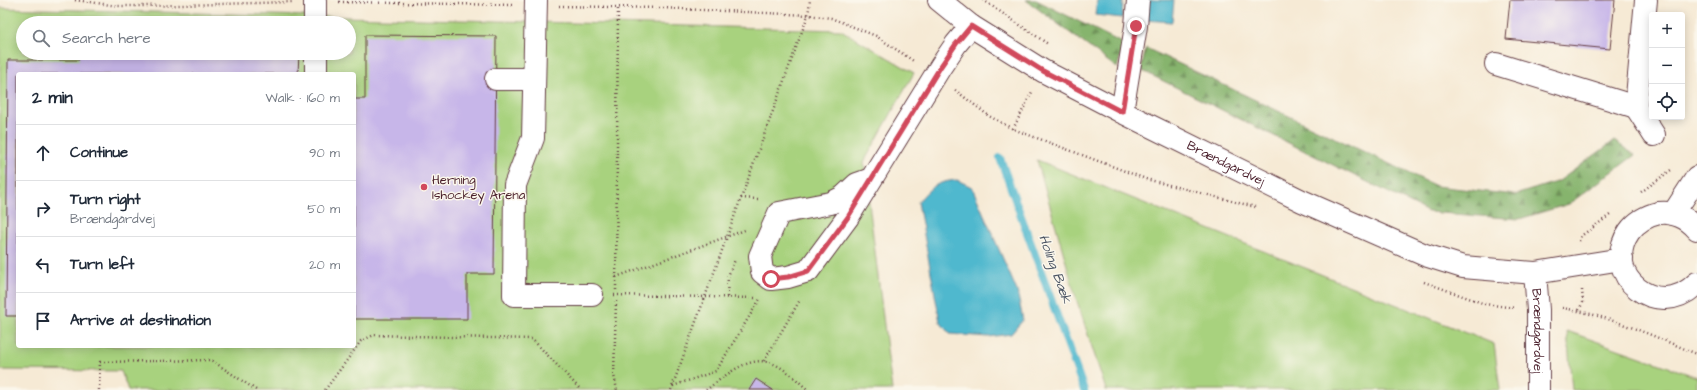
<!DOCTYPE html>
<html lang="en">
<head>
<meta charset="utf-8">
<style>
  :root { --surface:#fff; --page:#f6f6f7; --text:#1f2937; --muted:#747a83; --line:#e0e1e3 }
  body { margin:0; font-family:"Architects Daughter",sans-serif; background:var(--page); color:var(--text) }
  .controls { position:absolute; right:12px; top:12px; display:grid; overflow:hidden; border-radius:4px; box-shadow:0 2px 10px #0003 }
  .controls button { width:36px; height:36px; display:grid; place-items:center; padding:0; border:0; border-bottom:1px solid var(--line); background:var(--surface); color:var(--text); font:20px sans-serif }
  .stop { position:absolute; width:12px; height:12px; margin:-9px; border:3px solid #d1495b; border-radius:50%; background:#fff }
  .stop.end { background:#d1495b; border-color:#fff; box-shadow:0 1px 4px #0008 }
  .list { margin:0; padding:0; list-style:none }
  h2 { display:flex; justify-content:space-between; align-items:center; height:52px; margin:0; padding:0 16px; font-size:17px }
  h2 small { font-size:13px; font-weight:400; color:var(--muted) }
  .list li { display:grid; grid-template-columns:26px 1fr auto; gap:12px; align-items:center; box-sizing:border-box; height:56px; padding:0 16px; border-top:1px solid var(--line) }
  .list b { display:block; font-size:15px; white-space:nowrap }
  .list p { margin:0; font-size:13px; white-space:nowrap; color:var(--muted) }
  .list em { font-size:13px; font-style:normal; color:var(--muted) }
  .icon { flex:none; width:22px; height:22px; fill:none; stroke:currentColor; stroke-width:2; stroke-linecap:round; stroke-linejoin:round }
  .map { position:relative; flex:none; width:1697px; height:390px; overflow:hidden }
  .search { position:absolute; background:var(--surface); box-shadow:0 2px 10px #0003; left:16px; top:16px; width:340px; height:44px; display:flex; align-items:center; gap:10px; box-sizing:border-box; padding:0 14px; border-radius:22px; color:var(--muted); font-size:15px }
  .panel { position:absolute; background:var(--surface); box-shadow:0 2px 10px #0003; left:16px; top:72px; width:340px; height:276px; border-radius:4px }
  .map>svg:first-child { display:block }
</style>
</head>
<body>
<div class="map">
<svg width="1697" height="390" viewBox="0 0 1697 390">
  <defs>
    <pattern id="forest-firs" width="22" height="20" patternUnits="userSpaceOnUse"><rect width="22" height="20" fill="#86b46d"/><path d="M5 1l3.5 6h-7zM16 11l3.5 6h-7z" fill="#70925a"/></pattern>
  </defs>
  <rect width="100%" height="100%" fill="#fbf7ec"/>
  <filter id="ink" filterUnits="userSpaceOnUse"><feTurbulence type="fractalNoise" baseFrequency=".025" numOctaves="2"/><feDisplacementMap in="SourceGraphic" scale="8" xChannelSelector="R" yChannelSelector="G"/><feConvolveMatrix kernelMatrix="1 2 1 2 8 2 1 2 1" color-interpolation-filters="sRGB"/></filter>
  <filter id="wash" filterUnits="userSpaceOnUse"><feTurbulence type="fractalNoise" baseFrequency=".012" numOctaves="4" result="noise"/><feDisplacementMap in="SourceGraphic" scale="16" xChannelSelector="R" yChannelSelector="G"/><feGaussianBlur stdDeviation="0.9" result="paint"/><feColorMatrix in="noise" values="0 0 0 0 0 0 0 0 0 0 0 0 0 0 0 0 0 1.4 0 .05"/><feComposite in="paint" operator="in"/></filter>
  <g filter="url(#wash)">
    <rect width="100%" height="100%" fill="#f6ead5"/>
    <g fill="#a8d27e" stroke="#797854" fill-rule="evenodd">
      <path d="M0 8 841 30 914 73 864 162 892 390H128L121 371 0 370ZM23 23H349V53H23ZM18 74H354V346H18Z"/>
      <path d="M1037 160 1494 344 1500 390H1106L1077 301Z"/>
      <path d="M1567 331 1697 377V390H1572Z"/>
    </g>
    <g fill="url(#forest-firs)" stroke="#686a4c">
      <path d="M1026 0H1036L1124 44 1117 68Z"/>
      <path d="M1146 48 1436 186 1515 195 1559 181 1614 141 1635 155 1569 204 1519 219 1428 212 1141 70Z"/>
    </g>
    <g fill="#50b8ce" stroke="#4d6c7c">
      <path d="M1097 0H1123L1122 18 1095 15Z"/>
      <path d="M1147 0H1174L1172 22 1146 20Z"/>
      <path d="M957 180 972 187 1017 291 1023 320 1011 334 988 337 950 334 940 322 918 202C931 186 937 182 957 180Z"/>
    </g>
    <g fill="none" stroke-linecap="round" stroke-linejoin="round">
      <path stroke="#50b8ce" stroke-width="8" d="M1000 158 1084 390"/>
    </g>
    <g id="blocks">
      <g fill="#c7b6e9">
        <path d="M1510 0H1615L1610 49 1506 39Z"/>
        <path d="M365 35 496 36 494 274H467V319H354V99H365Z"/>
        <path d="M79 53H299L298 74H18V316H6L8 60H79Z"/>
        <path d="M756 379 773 390H749Z"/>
      </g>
    </g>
  </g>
  <g filter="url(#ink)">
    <use href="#blocks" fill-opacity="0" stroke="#643d44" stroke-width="1"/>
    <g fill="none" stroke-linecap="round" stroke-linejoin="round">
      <defs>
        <g id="minor">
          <path d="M315 0V23"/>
          <path d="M536 0 533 138 515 185 514 295H592"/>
          <path id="s1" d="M939 0 971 26 1043 71 1122 112 1302 201 1425 255 1463 267 1535 273 1622 259"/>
          <path d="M1646 0 1636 107 1654 135"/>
          <path d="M316 53V74"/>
          <path d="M1496 64 1636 107"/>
          <path d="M496 79H534"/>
          <path d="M1122 112 1136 26 1138 0"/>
          <path d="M871 179 857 184 843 197 831 203 779 213 760 256 762 272 771 279 788 277 808 271 848 217 941 66 956 44 971 26"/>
          <path d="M1673 214 1697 177"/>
          <path d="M1697 229C1688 218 1673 211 1659 213 1646 216 1636 222 1629 232 1600 275 1658 323 1697 283"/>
          <path id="s2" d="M1535 273 1538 310V390"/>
        </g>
      </defs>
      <use href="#minor" stroke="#643d44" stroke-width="24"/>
      <g stroke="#643d44" stroke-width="2.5" stroke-dasharray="1 3" stroke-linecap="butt">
        <path d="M75 0 118 6H145L292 2"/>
        <path d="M983 0 1048 44"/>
        <path d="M339 2 512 5"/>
        <path d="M559 6 662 8 808 15 831 18 876 36 915 62"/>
        <path d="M955 90 989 116 1013 129 1146 179 1255 207"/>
        <path d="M1013 129 1032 92"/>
        <path d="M1641 192 1671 170"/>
        <path d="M741 198 759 199"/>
        <path d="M1579 241 1581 236 1610 215"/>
        <path d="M616 277 745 230"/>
        <path d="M1424 282 1485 304 1515 308"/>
        <path d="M616 290 618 7"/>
        <path d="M614 295 755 298"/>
        <path d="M727 297 728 276 735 260"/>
        <path d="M616 301 614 375 617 390"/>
        <path d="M1562 308C1608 315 1653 336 1697 354"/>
        <path d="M1579 310 1583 302 1582 290"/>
        <path d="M764 361 800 300"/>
        <path d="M673 386 716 371 760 299"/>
        <path d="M99 390 100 362 211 360 256 390"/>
        <path d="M325 390 361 341 374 335 532 339 581 390"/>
        <path d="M671 390 808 15 810 0"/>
        <path d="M706 390C727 375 751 351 778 366 789 372 799 382 808 390"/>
      </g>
      <use href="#minor" stroke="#fff" stroke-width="22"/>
    </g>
  </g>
  <g fill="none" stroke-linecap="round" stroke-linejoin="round" filter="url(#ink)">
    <path stroke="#d1495b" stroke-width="5" d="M771 279 788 277 808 271 848 217 941 66 956 44 971 26 1043 71 1122 112 1136 26"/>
  </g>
  <circle fill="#d1495b" stroke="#fbf7ec" stroke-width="1.5" cx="424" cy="187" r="4"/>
  <g text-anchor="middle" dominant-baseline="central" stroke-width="3" stroke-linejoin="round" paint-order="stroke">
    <g font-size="13" fill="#4a1f2b" stroke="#fbf7ec">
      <text stroke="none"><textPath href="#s1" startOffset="331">Brændgårdvej</textPath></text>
      <text stroke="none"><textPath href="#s2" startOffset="58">Brændgårdvej</textPath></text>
    </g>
    <g font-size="13" fill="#4a1f2b" stroke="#fbf7ec" text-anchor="start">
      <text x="432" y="180">Herning<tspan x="432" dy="15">Ishockey Arena</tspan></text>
    </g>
    <g font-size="14" font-style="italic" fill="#4c5564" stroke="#fbf7ec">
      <text transform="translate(1055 269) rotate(70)">Holing Bæk</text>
    </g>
  </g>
</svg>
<div class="controls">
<button>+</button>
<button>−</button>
<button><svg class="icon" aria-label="locate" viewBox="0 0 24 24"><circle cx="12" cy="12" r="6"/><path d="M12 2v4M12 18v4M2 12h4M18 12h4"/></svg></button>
</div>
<div class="stop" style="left:771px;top:279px"></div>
<div class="stop end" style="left:1136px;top:26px"></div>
<div class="search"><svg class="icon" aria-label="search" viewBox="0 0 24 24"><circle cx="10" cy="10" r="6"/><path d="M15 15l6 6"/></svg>Search here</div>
<section class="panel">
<h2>2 min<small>Walk · 160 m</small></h2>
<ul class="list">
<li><svg class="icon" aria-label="ahead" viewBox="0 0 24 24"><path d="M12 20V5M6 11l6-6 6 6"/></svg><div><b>Continue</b></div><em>90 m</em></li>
<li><svg class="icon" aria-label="right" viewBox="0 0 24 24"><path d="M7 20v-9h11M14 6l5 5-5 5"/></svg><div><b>Turn right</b><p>Brændgårdvej</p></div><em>50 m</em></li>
<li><svg class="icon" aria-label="left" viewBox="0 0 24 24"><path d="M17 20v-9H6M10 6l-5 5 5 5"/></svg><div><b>Turn left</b></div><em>20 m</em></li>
<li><svg class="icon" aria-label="arrive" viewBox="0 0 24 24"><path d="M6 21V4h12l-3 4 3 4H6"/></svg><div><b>Arrive at destination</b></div></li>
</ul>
</section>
</div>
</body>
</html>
